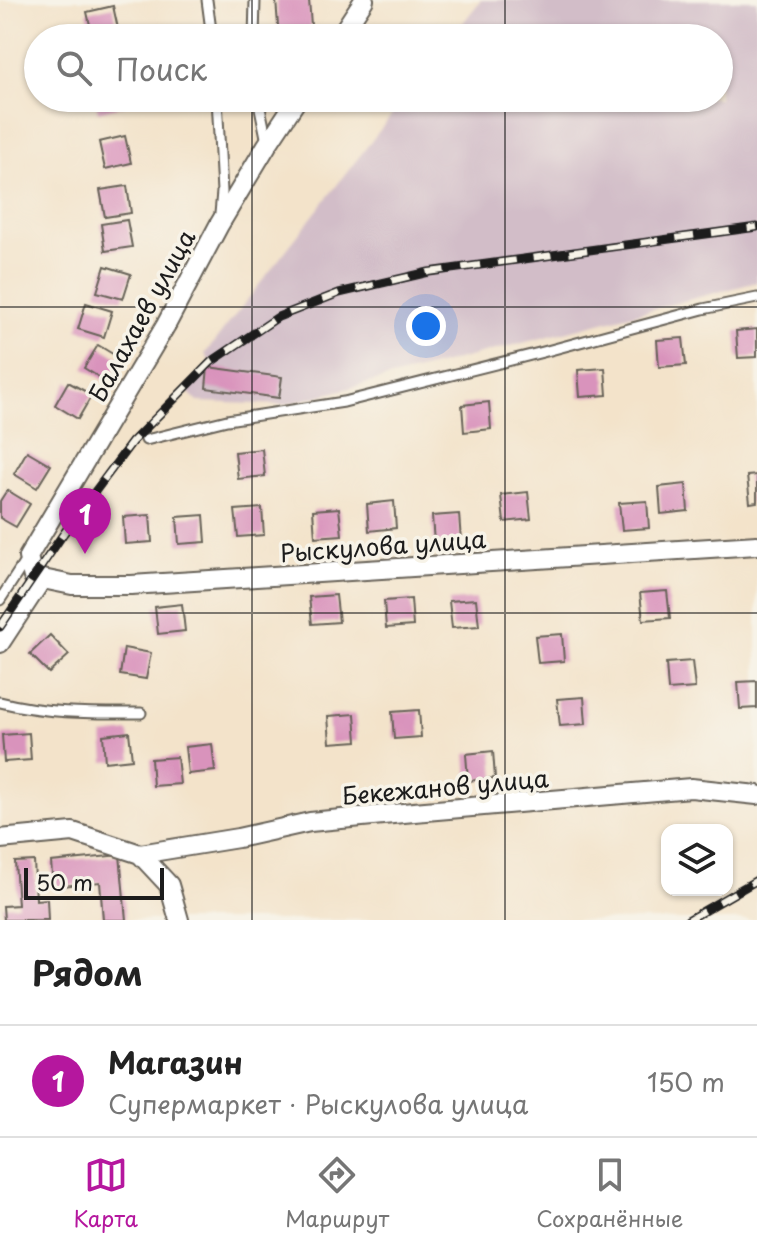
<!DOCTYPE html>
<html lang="ru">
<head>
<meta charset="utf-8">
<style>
  :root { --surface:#fff; --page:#f6f6f6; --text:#222; --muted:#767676; --line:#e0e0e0; --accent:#b5179e }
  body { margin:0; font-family:"Playpen Sans",sans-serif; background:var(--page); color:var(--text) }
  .controls { position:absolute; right:24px; bottom:24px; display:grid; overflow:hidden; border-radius:16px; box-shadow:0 2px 6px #0004 }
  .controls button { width:72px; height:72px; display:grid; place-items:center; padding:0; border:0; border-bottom:2px solid var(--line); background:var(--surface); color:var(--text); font:40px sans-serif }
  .scale { position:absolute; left:24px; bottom:20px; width:140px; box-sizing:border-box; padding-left:8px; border:4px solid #1c1c1c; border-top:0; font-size:22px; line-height:28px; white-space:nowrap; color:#1c1c1c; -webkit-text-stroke:6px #f7f3e8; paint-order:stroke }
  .you { position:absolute; left:426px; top:326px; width:28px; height:28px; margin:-20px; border:6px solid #fff; border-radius:50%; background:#1a73e8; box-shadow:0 0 0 12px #1a73e833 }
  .badge { display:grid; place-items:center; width:52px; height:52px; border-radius:50%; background:var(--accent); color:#fff; font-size:26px; font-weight:700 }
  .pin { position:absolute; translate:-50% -66px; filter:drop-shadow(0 2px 4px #0008) }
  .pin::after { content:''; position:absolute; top:42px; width:28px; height:24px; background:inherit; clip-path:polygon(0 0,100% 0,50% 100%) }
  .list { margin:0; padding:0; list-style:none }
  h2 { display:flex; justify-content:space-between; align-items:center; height:104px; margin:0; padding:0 32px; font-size:34px }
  h2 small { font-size:26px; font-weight:400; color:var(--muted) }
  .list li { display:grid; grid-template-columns:52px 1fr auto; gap:24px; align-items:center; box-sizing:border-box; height:112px; padding:0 32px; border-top:2px solid var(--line) }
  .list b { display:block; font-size:30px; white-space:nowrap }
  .list p { margin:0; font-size:26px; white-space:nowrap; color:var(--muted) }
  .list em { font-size:26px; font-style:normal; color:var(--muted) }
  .icon { flex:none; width:44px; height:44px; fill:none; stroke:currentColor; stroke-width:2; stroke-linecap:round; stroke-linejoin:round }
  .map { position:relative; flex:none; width:757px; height:920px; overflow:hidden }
  .search { position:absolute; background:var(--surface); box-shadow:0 2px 6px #0004; left:24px; right:24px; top:24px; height:88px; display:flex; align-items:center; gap:20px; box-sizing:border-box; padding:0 28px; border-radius:44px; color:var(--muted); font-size:30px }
  .sheet { height:216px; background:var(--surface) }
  nav { display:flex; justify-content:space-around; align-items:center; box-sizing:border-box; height:112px; border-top:2px solid var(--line); background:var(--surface); font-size:22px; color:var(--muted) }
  nav a { display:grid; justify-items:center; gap:4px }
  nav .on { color:var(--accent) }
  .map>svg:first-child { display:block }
</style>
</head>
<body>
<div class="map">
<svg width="757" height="920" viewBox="0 0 757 920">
  <rect width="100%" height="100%" fill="#f7f3e8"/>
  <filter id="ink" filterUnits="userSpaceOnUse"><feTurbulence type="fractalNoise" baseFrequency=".0125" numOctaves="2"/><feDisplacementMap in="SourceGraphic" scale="16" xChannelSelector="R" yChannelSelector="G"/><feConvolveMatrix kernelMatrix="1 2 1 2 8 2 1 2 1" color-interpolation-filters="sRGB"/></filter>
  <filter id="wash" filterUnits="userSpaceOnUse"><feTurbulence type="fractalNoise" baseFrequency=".006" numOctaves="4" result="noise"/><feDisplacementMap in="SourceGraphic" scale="32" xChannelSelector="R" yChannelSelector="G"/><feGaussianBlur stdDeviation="1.8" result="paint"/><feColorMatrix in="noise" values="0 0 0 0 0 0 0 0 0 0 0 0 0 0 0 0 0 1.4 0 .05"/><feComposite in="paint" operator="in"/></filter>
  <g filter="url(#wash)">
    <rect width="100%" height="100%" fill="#f3e3ca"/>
    <path fill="#d2bdc8" d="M481 0H757V282L284 405 198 402 186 390 210 362 205 354 405 98H719V38H451Z"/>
    <g id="blocks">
      <g fill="#d993bc">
        <path d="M276 0H309L312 38H279Z"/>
        <path d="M113 6 119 33 93 38 87 12Z"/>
        <path d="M95 98H123L125 105 98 112Z"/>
        <path d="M125 136 131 163 105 169 99 142Z"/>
        <path d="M127 186 131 213 105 217 100 190Z"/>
        <path d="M127 220 132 247 105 251 101 224Z"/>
        <path d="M105 266 131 274 123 299 97 292Z"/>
        <path d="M86 303 112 311 104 337 78 329Z"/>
        <path d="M757 329V357L738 358 736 331Z"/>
        <path d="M683 338 686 365 659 367 657 340Z"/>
        <path d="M98 345 121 359 107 382 84 368Z"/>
        <path d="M208 367 282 377 279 398 206 388Z"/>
        <path d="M605 368 607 395 580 397 578 370Z"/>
        <path d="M68 382 92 395 78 419 55 405Z"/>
        <path d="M489 402 491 429 464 432 462 405Z"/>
        <path d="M262 449 265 476 238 479 235 452Z"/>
        <path d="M27 451 51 465 37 488 14 474Z"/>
        <path d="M757 475V502L750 503 747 476Z"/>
        <path d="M686 484 688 511 661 514 659 487Z"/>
        <path d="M7 490 30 504 16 527 0 518V501Z"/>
        <path d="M528 492 531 519 504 522 501 495Z"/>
        <path d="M394 501 396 528 369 531 367 504Z"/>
        <path d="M647 501 649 528 622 530 619 503Z"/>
        <path d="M262 508 264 535 238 537 235 510Z"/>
        <path d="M339 508 342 535 315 537 313 510Z"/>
        <path d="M459 514 461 541 434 543 432 516Z"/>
        <path d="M150 515 152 542 125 544 123 517Z"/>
        <path d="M204 515 206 542 179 544 177 517Z"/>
        <path d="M667 591 670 618 643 620 640 593Z"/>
        <path d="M336 595 339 622 312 624 309 597Z"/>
        <path d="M411 599 413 626 386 628 384 601Z"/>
        <path d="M476 599 479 626 452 628 449 601Z"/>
        <path d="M182 604 185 631 158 634 155 607Z"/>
        <path d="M562 634 564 661 538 663 535 636Z"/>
        <path d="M50 635 69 655 49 673 30 654Z"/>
        <path d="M124 648 151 653 146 679 120 675Z"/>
        <path d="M692 661 695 688 668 690 666 663Z"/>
        <path d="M757 681V708L740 709 738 682Z"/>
        <path d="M584 697 586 724 560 726 557 699Z"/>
        <path d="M419 710 421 737 394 739 392 712Z"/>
        <path d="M355 714 357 741 330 743 328 716Z"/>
        <path d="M129 732 132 759 105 762 103 735Z"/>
        <path d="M29 733 31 760 4 762 2 735Z"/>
        <path d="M212 744 215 771 188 774 185 747Z"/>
        <path d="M493 751 495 778 468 781 466 754Z"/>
        <path d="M177 757 180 784 153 786 151 759Z"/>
        <path d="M120 855 126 920H103L100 882 53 887 51 862Z"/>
        <path d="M34 861 36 900 47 899 48 920H4L3 906 18 905 15 862Z"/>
      </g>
    </g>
  </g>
  <g filter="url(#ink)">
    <use href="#blocks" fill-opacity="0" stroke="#676259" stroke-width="2"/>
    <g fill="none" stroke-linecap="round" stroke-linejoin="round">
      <defs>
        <g id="lane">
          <path d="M207 0 212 38"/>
          <path d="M254 38 255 0"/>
          <path d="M217 98 222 192 220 214"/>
          <path d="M258 98 267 142"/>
          <path d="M146 440 227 420 344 402 543 352 703 309 757 298"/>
          <path d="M0 600 26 560"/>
          <path d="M0 702C47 714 94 713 141 713"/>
        </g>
        <g id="street">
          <path d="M339 38 364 0"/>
          <path d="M298 98 267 145 219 225 166 325 28 557 33 577 72 585H131L757 545"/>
          <path d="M0 643 42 579"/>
          <path d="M0 839 73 832 140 854 169 885 179 920"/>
          <path d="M140 854 238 838 310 822 414 812 691 788 757 795"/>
        </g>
      </defs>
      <use href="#lane" stroke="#676259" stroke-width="13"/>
      <use href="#street" stroke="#676259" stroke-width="22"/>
      <use href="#lane" stroke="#fff" stroke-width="9"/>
      <use href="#street" stroke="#fff" stroke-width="18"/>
      <defs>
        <g id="rail">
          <path d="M0 627 64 533 132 442 211 362 278 317 339 293 429 272 757 227"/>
          <path d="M688 920 757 880"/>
        </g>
      </defs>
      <use href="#rail" stroke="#1c1c1c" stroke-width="9"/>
      <use href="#rail" stroke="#f7f3e8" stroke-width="6" stroke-dasharray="18" stroke-linecap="butt"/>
    </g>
  </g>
  <path fill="none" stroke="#1c1c1c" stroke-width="2" stroke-opacity="0.55" d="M252 0V38M505 0V38M252 98V920M505 98V920M0 307H757M0 613H757"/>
  <g text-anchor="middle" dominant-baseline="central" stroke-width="7" stroke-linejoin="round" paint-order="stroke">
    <g font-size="24" fill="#1c1c1c" stroke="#f7f3e8">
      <text transform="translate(141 315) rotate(-61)">Балахаев улица</text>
      <text transform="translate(383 545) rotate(-4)">Рыскулова улица</text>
      <text transform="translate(445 786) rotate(-5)">Бекежанов улица</text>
    </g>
  </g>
</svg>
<div class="controls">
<button><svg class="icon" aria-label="layers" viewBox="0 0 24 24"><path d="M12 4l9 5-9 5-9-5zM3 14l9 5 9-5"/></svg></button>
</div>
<div class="scale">50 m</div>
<div class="you"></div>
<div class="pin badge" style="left:85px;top:554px">1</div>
<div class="search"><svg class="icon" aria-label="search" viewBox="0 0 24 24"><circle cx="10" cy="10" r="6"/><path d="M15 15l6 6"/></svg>Поиск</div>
</div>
<section class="sheet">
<h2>Рядом<small></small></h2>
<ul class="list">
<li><span class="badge">1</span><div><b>Магазин</b><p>Супермаркет · Рыскулова улица</p></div><em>150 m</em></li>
</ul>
</section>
<nav>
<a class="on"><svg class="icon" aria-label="map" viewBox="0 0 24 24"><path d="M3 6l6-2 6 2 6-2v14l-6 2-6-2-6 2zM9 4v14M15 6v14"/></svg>Карта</a>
<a><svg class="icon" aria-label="directions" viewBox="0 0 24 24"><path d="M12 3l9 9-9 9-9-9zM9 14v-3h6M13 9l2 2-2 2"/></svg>Маршрут</a>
<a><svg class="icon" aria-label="saved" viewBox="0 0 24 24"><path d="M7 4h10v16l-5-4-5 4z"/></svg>Сохранённые</a>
</nav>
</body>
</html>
